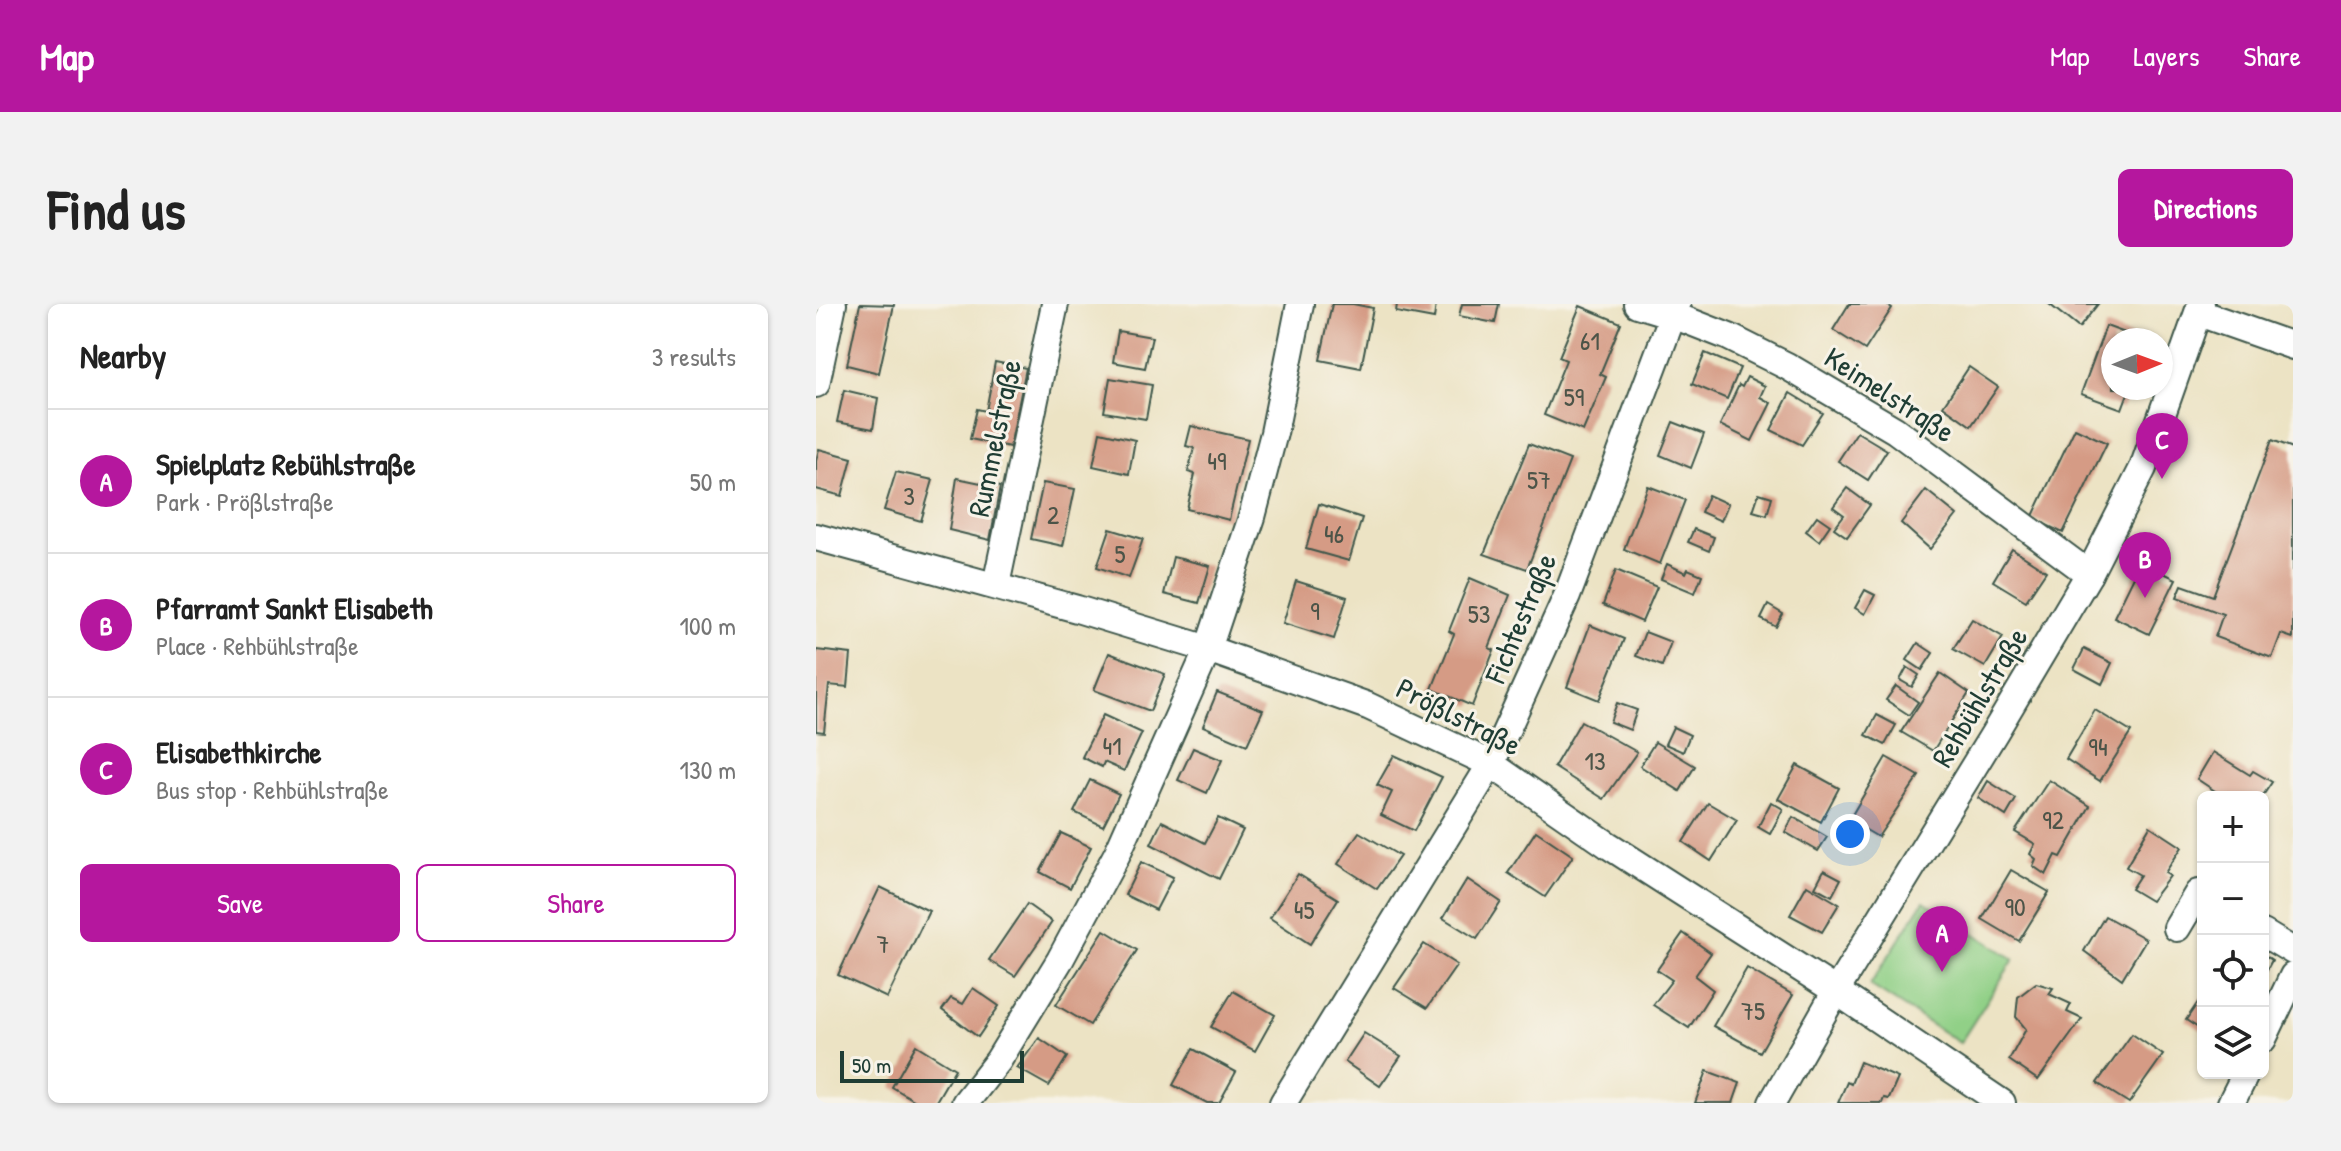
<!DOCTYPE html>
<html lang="en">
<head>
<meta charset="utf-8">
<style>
  :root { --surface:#fff; --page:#f2f2f2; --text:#222; --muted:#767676; --line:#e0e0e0; --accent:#b5179e }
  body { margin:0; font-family:"Patrick Hand",sans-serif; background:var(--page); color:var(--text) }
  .controls { position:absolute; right:24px; bottom:24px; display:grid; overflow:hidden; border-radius:12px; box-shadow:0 2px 6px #0004 }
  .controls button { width:72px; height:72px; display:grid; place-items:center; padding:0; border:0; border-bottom:2px solid var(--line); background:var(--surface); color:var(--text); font:40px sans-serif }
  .compass { position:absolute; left:1285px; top:24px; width:72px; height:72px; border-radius:50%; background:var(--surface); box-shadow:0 2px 6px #0004; rotate:89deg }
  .scale { position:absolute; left:24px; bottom:20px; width:184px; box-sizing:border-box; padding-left:8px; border:4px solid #1f3d34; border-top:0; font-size:22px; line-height:28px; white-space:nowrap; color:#1f3d34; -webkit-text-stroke:6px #f7f3e8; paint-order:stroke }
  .you { position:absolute; left:1034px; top:530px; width:28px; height:28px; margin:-20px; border:6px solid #fff; border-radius:50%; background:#1a73e8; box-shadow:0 0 0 12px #1a73e833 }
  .badge { display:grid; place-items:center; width:52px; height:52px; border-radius:50%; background:var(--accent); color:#fff; font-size:26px; font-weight:700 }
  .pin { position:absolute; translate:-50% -66px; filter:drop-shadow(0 2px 4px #0008) }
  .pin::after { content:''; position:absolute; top:42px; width:28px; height:24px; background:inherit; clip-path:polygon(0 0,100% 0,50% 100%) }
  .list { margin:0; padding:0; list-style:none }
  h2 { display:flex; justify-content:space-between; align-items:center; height:104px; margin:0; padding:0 32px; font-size:34px }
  h2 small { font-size:26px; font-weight:400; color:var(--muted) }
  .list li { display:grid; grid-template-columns:52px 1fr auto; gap:24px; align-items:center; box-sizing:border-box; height:144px; padding:0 32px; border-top:2px solid var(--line) }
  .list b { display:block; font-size:30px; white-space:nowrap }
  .list p { margin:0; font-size:26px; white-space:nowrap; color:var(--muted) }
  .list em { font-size:26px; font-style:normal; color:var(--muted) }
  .actions { display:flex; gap:16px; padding:24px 32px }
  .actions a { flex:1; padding:18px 0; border:2px solid var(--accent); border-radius:12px; text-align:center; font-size:28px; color:var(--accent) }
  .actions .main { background:var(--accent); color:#fff }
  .icon { flex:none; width:44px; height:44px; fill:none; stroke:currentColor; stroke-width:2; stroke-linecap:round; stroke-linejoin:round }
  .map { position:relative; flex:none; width:1477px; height:799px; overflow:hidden; border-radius:12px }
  header { display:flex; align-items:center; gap:48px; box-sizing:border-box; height:112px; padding:0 40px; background:var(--accent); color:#fff }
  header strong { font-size:38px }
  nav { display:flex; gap:44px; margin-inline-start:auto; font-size:28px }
  .intro { display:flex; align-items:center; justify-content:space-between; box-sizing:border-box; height:192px; padding:0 48px }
  h1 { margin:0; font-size:56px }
  .button { padding:20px 36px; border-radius:12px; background:var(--accent); color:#fff; font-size:28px; font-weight:700 }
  main { display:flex; gap:48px; padding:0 48px }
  aside { flex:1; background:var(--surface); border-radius:12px; box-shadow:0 2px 6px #0004 }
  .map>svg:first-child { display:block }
</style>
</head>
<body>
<header>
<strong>Map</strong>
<nav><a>Map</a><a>Layers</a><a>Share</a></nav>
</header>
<div class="intro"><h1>Find us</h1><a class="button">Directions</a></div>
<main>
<aside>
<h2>Nearby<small>3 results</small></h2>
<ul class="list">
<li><span class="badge">A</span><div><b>Spielplatz Rebühlstraße</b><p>Park · Prößlstraße</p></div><em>50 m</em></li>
<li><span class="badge">B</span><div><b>Pfarramt Sankt Elisabeth</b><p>Place · Rehbühlstraße</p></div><em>100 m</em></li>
<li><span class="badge">C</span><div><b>Elisabethkirche</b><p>Bus stop · Rehbühlstraße</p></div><em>130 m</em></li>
</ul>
<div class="actions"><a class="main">Save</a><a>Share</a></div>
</aside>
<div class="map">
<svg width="1477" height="799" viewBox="0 0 1477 799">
  <rect width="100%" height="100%" fill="#f7f3e8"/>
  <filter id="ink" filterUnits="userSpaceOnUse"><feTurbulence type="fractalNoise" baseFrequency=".0125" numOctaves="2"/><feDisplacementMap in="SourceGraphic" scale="16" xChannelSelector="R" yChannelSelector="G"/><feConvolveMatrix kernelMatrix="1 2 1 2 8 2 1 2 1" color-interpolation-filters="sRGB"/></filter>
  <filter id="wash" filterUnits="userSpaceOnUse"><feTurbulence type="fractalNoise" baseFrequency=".006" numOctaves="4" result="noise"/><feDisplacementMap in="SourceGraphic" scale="32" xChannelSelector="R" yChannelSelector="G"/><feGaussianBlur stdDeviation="1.8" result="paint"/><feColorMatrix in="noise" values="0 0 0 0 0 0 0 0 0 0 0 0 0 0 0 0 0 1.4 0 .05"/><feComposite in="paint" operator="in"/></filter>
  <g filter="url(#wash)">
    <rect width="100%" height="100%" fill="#ece3c4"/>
    <path fill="#91d087" stroke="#58865e" stroke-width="2" d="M1108 597 1198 655 1144 739 1054 681Z"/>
    <g id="blocks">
      <g fill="#d59b85">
        <path d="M44 0 78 1 63 69 31 61Z"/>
        <path d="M516 0H537L557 4 545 64 504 56Z"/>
        <path d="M581 0H620L618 15 580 8Z"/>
        <path d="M646 0H683L679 19 643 12Z"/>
        <path d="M1033 0H1070L1076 4 1049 46 1017 26Z"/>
        <path d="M1233 0H1282L1263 24Z"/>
        <path d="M764 2 805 19 784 70 790 73 767 127 728 111 750 56 743 53Z"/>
        <path d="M1290 22 1328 36H1297V84H1314L1306 105 1265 90Z"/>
        <path d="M302 27 336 33 329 64 297 58Z"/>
        <path d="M889 49 924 64 911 95 876 80Z"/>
        <path d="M179 58 210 64 194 143 154 135 161 105 170 107Z"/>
        <path d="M1153 63 1182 83 1155 122 1127 102Z"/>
        <path d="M931 73 949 82 944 93 955 99 936 137 904 121 923 81 926 83Z"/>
        <path d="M294 74 336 81 330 115 288 108Z"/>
        <path d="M28 86 62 94 57 125 21 118Z"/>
        <path d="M974 89 1007 109 986 141 955 126Z"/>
        <path d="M857 118 888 130 875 164 844 151Z"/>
        <path d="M375 122 432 135 413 216 371 205 379 170 372 168 378 144 370 142Z"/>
        <path d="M1259 124 1291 139 1247 229 1216 214Z"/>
        <path d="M284 128 319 136 313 170 277 162Z"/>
        <path d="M1041 128 1071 146 1052 176 1022 157Z"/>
        <path d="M1456 136 1477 144V334L1465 330 1456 354 1399 333 1407 310 1361 293 1366 281 1397 292Z"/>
        <path d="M713 140 754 156 711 265 668 250Z"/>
        <path d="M3 145 36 154 26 192 0 185V157Z"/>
        <path d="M80 168 117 176 105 217 68 206Z"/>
        <path d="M141 174 184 183 174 236 133 226Z"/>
        <path d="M227 179 259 185 247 242 215 235Z"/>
        <path d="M832 182 869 196 844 260 808 245Z"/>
        <path d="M1031 184 1054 201 1031 233 1018 224 1028 211 1017 203Z"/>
        <path d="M1110 186 1141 211 1114 245 1085 219Z"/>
        <path d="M943 189 956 193 951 211 937 207Z"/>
        <path d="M892 191 912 200 905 217 885 208Z"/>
        <path d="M503 200 546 214 533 257 490 245Z"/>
        <path d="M1001 212 1014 221 1003 237 990 227Z"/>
        <path d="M294 225 327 235 313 274 281 263Z"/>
        <path d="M878 225 898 233 893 247 872 238Z"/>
        <path d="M1196 245 1230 267 1210 297 1177 277Z"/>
        <path d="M357 253 394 262 383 299 348 290Z"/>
        <path d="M1325 258 1360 275 1333 330 1298 313Z"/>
        <path d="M851 260 870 269 872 265 886 271 879 289 845 275Z"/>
        <path d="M800 266 841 283 826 318 787 301Z"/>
        <path d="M654 274 694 291 673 344 678 346 656 402 616 385 638 330 633 327Z"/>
        <path d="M480 277 531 293 518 335 467 319Z"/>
        <path d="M1049 286 1059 291 1049 310 1039 304Z"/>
        <path d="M952 301 967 310 960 323 945 315Z"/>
        <path d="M1156 315 1187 333 1169 363 1137 345Z"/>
        <path d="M774 321 808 335 783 396 751 383Z"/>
        <path d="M829 328 855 338 846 362 820 352Z"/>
        <path d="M1102 339 1117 349 1106 366 1091 356Z"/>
        <path d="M1268 345 1296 359 1286 380 1258 365Z"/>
        <path d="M0 346 35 350 32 383 13 381 8 428 0 427Z"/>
        <path d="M293 349 349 370 334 407 278 386Z"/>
        <path d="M1091 363 1103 371 1096 383 1084 376Z"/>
        <path d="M1124 369 1153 389 1117 447 1085 428Z"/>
        <path d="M1080 382 1102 398 1093 411 1070 396Z"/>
        <path d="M401 388 447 406 431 441 387 422Z"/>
        <path d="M801 399 821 406 814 426 794 418Z"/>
        <path d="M1279 406 1315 428 1284 477 1250 455Z"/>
        <path d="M287 411 326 429 308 467 288 458 286 463 266 453Z"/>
        <path d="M1061 411 1080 421 1069 441 1050 431Z"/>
        <path d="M765 417 821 448 788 495 738 463Z"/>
        <path d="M857 423 874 431 867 448 849 440Z"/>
        <path d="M839 438 879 462 864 487 824 462Z"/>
        <path d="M377 444 406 456 391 489 362 476Z"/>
        <path d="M1397 448 1434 471 1437 467 1456 478 1446 493H1408L1381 475Z"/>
        <path d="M578 451 626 473 598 527 565 511 576 488 561 481Z"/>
        <path d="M1070 453 1103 472 1062 533 1033 516Z"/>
        <path d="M981 461 1023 484 1005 518 962 495Z"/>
        <path d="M274 476 303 490 287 522 258 508Z"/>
        <path d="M1233 476 1274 502 1245 553 1240 551 1230 571 1217 562 1220 555 1214 550 1219 540 1199 528Z"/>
        <path d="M1172 477 1200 495 1190 512 1162 494Z"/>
        <path d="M955 498 967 505 954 530 942 523Z"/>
        <path d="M892 499 921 516 895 557 867 538Z"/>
        <path d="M977 513 1011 533 1002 547 969 528Z"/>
        <path d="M402 514 427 526 403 575 335 540 346 517 389 539Z"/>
        <path d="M1334 522 1366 543 1349 569 1354 572 1335 597 1315 585 1324 571 1310 563Z"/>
        <path d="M720 527 757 552 729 593 692 569Z"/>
        <path d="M543 528 584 552 561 585 522 560Z"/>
        <path d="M245 529 275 543 254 584 224 568Z"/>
        <path d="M325 558 357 573 340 606 309 591Z"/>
        <path d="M1008 566 1025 575 1016 592 999 583Z"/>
        <path d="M1195 566 1233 588 1203 637 1166 615Z"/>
        <path d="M482 570 522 595 494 640 454 614Z"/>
        <path d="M651 575 685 598 661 635 627 614Z"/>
        <path d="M991 581 1023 600 1006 628 974 611Z"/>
        <path d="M64 583 113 607 71 694 22 671Z"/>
        <path d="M211 600 236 618 199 672 173 656Z"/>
        <path d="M1289 612 1330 635 1306 675 1268 647Z"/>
        <path d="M288 626 321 646 274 721 240 701Z"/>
        <path d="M867 629 895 649 879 672 897 686 873 724 837 701 856 676 841 666Z"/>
        <path d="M608 640 641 661 611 704 578 684Z"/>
        <path d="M1447 650 1456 656 1447 673Z"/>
        <path d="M931 664 977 691 944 748 897 722Z"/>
        <path d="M1220 679 1237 684 1233 690 1255 700 1251 708 1266 715 1222 776 1193 756 1210 725 1200 713 1202 693Z"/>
        <path d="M157 684 183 702 162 733 126 706 135 694 147 700Z"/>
        <path d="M417 687 459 711 439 747 395 723Z"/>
        <path d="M1387 691V727L1370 716Z"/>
        <path d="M548 729 585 752 564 782 529 758Z"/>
        <path d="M1316 730 1347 751 1313 799 1281 779Z"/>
        <path d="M223 734 251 753 233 782 201 764Z"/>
        <path d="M100 741 139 765 119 799H103L76 783Z"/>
        <path d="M377 745 420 768 403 799H391L357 781Z"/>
        <path d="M1044 758 1082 774 1073 795 1068 794 1066 799H1022L1031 778 1035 780Z"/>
        <path d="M891 767 924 779 917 799H879Z"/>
      </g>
    </g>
  </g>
  <g filter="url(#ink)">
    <use href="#blocks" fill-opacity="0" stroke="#3e564a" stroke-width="2"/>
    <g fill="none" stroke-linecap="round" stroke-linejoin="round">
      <defs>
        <g id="minor">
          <path d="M821 0 857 11 913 33 971 62 1079 126 1273 270"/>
          <path d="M1383 9 1477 42"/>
          <path d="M0 80 17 0"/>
          <path d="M0 233 261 305 392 345 552 402 675 460 792 541 1020 687 1186 799"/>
          <path d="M180 281 239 0"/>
          <path d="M1361 624 1382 589"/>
          <path d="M1447 629 1477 647"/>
          <path d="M1447 735 1477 672"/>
          <path d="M149 799 182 757 244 656 301 550 392 345 436 213 458 129 484 0"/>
          <path d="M467 799 675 460 751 292 861 0"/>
          <path d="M956 799 1020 687 1179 428 1273 270 1327 164 1385 0"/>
          <path d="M1415 799 1430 769"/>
        </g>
      </defs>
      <use href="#minor" stroke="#3e564a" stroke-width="30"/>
      <use href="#minor" stroke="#fff" stroke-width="26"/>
    </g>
  </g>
  <g text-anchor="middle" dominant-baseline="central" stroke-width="6" stroke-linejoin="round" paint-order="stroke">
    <g font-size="26" fill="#4c5448">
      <text x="774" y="36">61</text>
      <text x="758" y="92">59</text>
      <text x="401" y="156">49</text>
      <text x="723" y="175">57</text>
      <text x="93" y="191">3</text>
      <text x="237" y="210">2</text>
      <text x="518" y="229">46</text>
      <text x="304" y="249">5</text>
      <text x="499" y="306">9</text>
      <text x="663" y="309">53</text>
      <text x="296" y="441">41</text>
      <text x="1282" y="442">94</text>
      <text x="779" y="456">13</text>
      <text x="1237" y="515">92</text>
      <text x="1199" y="602">90</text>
      <text x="488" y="605">45</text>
      <text x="67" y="639">7</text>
      <text x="937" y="706">75</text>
    </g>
    <g font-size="30" fill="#1f3d34" stroke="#f7f3e8">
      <text transform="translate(1074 90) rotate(33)">Keimelstraße</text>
      <text transform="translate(178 134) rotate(-78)">Rummelstraße</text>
      <text transform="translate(704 314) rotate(-67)">Fichtestraße</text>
      <text transform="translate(1163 393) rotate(-59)">Rehbühlstraße</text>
      <text transform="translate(643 412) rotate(27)">Prößlstraße</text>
    </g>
  </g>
</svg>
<div class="controls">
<button>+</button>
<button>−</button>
<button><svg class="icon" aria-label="locate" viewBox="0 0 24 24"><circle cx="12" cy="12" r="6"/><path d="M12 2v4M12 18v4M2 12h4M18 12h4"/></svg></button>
<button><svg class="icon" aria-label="layers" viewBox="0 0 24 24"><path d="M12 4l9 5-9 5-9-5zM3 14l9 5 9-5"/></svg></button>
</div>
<svg class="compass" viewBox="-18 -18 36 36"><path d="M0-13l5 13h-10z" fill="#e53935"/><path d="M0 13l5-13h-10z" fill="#767676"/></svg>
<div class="scale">50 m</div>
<div class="you"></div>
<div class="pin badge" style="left:1126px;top:668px">A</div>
<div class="pin badge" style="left:1329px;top:294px">B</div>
<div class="pin badge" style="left:1346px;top:175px">C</div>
</div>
</main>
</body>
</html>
